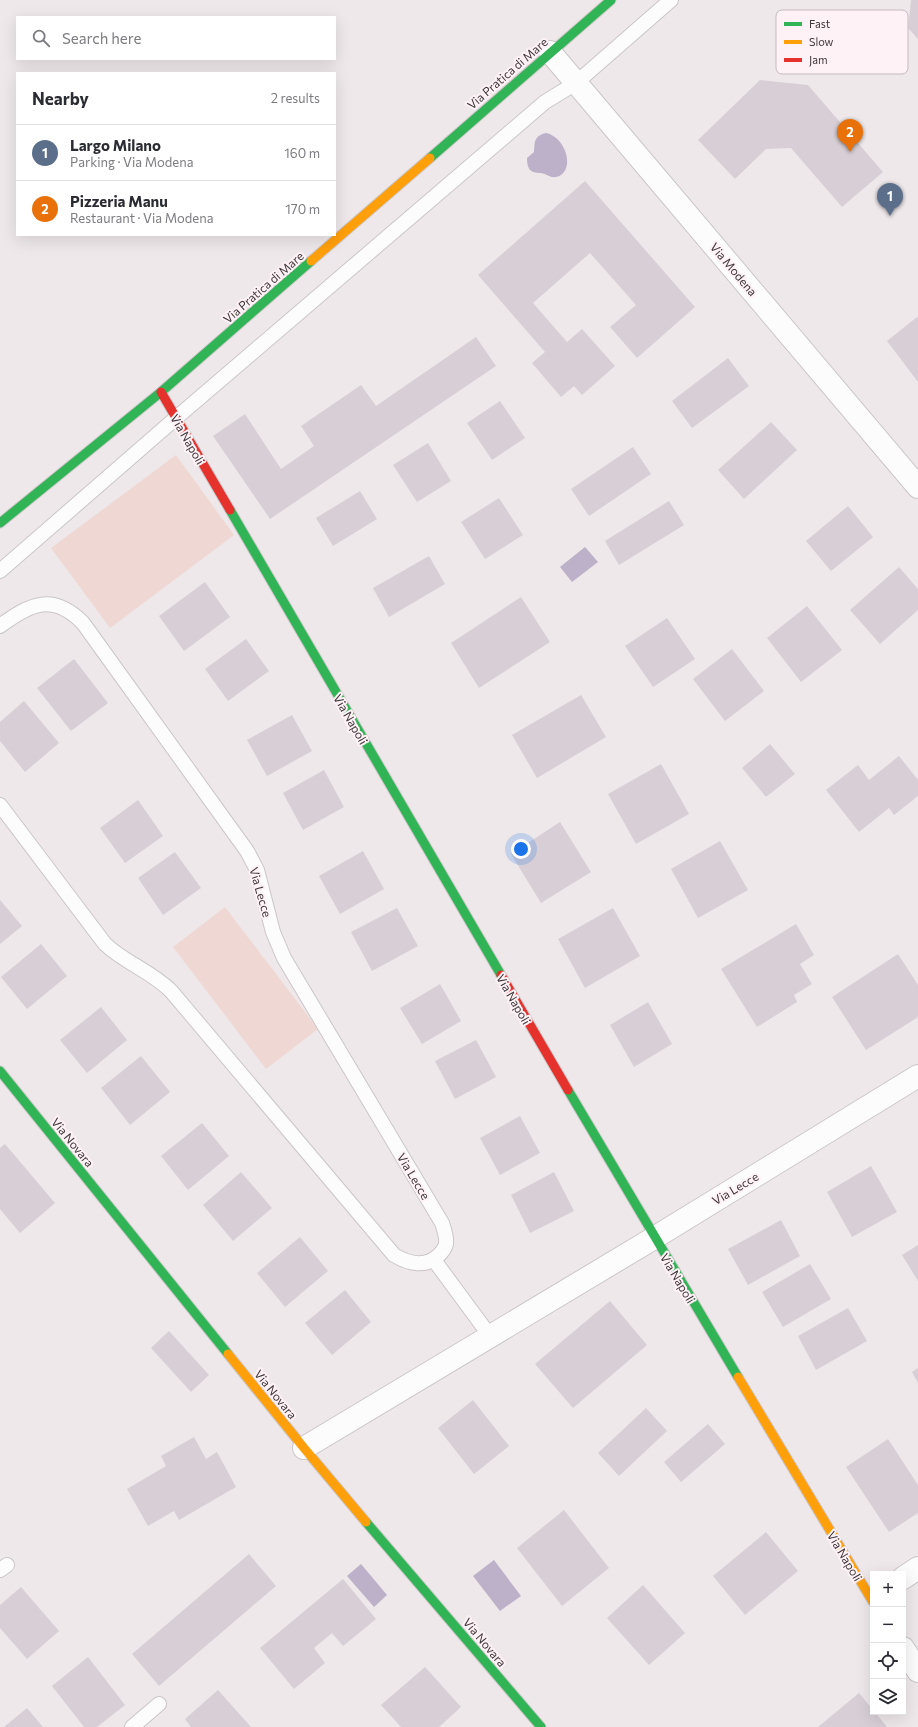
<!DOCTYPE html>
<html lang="en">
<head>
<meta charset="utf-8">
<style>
  :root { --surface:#fff; --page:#f7f7f7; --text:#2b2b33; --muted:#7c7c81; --line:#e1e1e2; --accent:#0b8043 }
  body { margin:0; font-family:Commissioner,sans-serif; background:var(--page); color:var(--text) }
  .controls { position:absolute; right:12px; bottom:12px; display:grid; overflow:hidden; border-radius:0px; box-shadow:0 4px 16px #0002 }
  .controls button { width:36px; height:36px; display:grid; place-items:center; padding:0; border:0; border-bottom:1px solid var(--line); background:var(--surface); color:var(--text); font:20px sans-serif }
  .you { position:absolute; left:521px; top:849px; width:14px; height:14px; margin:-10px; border:3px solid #fff; border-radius:50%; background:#1a73e8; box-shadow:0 0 0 6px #1a73e833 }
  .badge { display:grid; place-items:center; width:26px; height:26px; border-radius:50%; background:var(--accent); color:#fff; font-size:13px; font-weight:700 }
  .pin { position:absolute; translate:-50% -33px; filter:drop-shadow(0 1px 2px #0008) }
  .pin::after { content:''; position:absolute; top:21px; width:14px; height:12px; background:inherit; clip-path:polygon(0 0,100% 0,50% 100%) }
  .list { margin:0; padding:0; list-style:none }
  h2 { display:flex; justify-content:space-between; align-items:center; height:52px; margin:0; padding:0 16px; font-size:17px }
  h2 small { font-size:13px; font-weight:400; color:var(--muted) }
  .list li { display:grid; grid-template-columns:26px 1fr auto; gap:12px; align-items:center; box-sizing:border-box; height:56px; padding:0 16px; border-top:1px solid var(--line) }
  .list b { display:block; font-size:15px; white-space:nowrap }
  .list p { margin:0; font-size:13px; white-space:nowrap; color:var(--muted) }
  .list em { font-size:13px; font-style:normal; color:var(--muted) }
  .icon { flex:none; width:22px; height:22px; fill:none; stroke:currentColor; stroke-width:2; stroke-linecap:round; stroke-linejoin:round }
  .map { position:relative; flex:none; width:918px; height:1727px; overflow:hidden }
  .search { position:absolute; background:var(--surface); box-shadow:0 4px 16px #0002; left:16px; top:16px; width:320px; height:44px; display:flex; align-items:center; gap:10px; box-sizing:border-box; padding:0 14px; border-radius:0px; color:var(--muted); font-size:15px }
  .panel { position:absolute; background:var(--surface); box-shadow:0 4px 16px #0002; left:16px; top:72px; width:320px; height:164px; border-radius:0px }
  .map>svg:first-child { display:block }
</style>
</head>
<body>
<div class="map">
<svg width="918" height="1727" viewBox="0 0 918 1727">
  <rect width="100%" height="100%" fill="#eee8ea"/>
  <g fill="#efd8d3">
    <path d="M176 455 234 535 110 628 51 548Z"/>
    <path d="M225 907 318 1029 266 1069 173 947Z"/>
  </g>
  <g fill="#bcb1c8">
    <path d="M546 133C567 137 576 173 556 177 550 178 547 174 541 173 530 173 527 169 527 158L534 152C535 141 534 136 546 133Z"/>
    <path d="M585 547 598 562 572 582 560 567Z"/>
    <path d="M494 1560 521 1596 500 1611 473 1576Z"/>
    <path d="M361 1564 387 1595 374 1607 347 1576Z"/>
  </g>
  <g fill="#d7cfd5">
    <path d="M911 0H918V39L908 28Z"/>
    <path d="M760 80 808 85 883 172 842 207 791 148 766 149 735 179 698 140Z"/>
    <path d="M585 181 695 307 637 358 610 327 636 305 590 253 533 303 567 342 582 329 615 366 582 395 574 386 561 397 532 363 545 352 478 275Z"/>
    <path d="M917 317 918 318V382L887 341Z"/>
    <path d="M476 337 496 366 270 519 213 436 245 414 281 469 314 446 301 426 361 385 376 406Z"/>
    <path d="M728 358 749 386 692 428 672 401Z"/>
    <path d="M500 401 525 438 492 460 467 423Z"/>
    <path d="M771 422 797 450 744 499 718 470Z"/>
    <path d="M428 443 451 481 417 502 393 465Z"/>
    <path d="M633 447 651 474 589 516 571 489Z"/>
    <path d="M360 491 377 519 333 546 316 518Z"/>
    <path d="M499 498 523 535 485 559 461 522Z"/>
    <path d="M669 501 684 525 619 565 605 541Z"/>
    <path d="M848 506 873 537 831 571 806 541Z"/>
    <path d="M429 556 445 584 389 617 373 588Z"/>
    <path d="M899 567 918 589V610L880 644 850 610Z"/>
    <path d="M205 582 230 617 184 651 159 616Z"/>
    <path d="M521 597 550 642 479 688 451 643Z"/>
    <path d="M807 606 842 650 801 682 767 638Z"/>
    <path d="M667 618 695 659 653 687 625 646Z"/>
    <path d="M246 639 269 671 228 701 205 669Z"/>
    <path d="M732 649 764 691 725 721 693 679Z"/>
    <path d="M74 659 108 703 71 731 37 688Z"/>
    <path d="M581 695 606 737 537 778 512 735Z"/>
    <path d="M24 701 59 743 25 772 0 741V722Z"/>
    <path d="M292 715 312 751 267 776 247 740Z"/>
    <path d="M770 744 795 774 766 797 742 768Z"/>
    <path d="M899 756 918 780V796L894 815 889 808 859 832 826 790 858 765 869 780Z"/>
    <path d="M661 764 689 814 636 844 608 794Z"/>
    <path d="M324 770 344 807 303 830 283 793Z"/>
    <path d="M138 800 163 836 125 863 100 828Z"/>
    <path d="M560 822 591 872 541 903 511 854Z"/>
    <path d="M720 841 748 890 698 918 671 869Z"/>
    <path d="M363 851 384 889 340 914 319 876Z"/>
    <path d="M175 852 201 888 163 915 138 878Z"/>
    <path d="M0 900 22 926 0 944Z"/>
    <path d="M397 908 418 946 372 971 351 932Z"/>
    <path d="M613 908 640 956 585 988 558 939Z"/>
    <path d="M796 924 814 955 800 964 812 984 794 995 797 1002 757 1027 721 969Z"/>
    <path d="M41 944 67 976 27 1009 1 977Z"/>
    <path d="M898 954 918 985V1017L866 1050 832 997Z"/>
    <path d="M440 984 461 1021 422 1044 400 1008Z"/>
    <path d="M648 1002 672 1044 634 1067 610 1025Z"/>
    <path d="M101 1007 127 1040 87 1073 60 1040Z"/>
    <path d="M476 1040 496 1077 455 1099 435 1061Z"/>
    <path d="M141 1056 170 1092 130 1125 101 1088Z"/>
    <path d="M520 1116 540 1153 500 1175 480 1138Z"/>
    <path d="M202 1123 229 1156 188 1190 161 1156Z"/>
    <path d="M5 1144 55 1203 20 1233 0 1209V1148Z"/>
    <path d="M871 1166 897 1212 852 1237 827 1192Z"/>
    <path d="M241 1172 272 1208 233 1241 203 1205Z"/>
    <path d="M554 1172 574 1211 530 1233 511 1195Z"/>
    <path d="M781 1220 800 1256 748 1285 728 1249Z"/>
    <path d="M300 1237 328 1271 285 1307 257 1273Z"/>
    <path d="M918 1245V1281L902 1255Z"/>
    <path d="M810 1264 831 1299 783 1327 762 1292Z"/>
    <path d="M345 1290 371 1322 332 1355 305 1323Z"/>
    <path d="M610 1301 647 1345 573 1408 535 1364Z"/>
    <path d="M848 1308 867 1341 816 1370 798 1336Z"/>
    <path d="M169 1331 209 1375 191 1392 151 1348Z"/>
    <path d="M918 1368V1383L912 1372Z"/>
    <path d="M473 1400 509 1446 474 1474 438 1428Z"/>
    <path d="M646 1408 667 1431 619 1476 598 1453Z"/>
    <path d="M708 1424 725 1444 681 1482 664 1462Z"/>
    <path d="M194 1437 206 1459 217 1452 236 1487 179 1520 174 1511 148 1526 127 1489 166 1466 161 1456Z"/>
    <path d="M888 1439 918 1485V1513L889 1532 846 1467Z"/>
    <path d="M564 1510 609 1568 562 1606 517 1548Z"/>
    <path d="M766 1532 798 1571 745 1615 713 1576Z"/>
    <path d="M249 1554 276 1586 159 1686 132 1654Z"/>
    <path d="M343 1579 376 1619 343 1646 332 1633 314 1648 325 1663 294 1689 260 1648Z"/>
    <path d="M643 1585 685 1633 649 1665 607 1618Z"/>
    <path d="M21 1587 59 1631 27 1659 0 1628V1605Z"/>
    <path d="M88 1657 125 1705 97 1727H84L52 1686Z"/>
    <path d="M425 1667 461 1707 439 1727H401L381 1705Z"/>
    <path d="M218 1690 251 1727H191L185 1719Z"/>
    <path d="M859 1693 873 1710V1712H875L887 1727H818Z"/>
    <path d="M27 1708 43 1727H4Z"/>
  </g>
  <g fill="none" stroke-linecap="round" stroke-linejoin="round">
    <defs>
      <g id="lane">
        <path d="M0 571 176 418 545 102 576 83 671 0"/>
        <path d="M0 626C31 603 53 593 83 623L247 851 257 870 273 932 284 958 442 1223C444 1229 447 1237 446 1244 445 1248 442 1252 439 1255 426 1268 409 1264 394 1255L171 991C151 971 125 963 105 944L0 805"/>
        <path d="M434 1260 490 1336"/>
        <path d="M0 1570 7 1565"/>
        <path d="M132 1727 159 1704"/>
      </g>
      <g id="street">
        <path d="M550 52 918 487"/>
        <path d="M304 1448 654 1238 918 1076"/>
        <path d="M903 1578 918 1568"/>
        <path d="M903 1648 918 1671"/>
      </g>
      <g id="fast">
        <path d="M430 158 611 0"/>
        <path d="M230 510 501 975"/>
        <path d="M0 523 161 392 311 261"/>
        <path d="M0 1071 228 1354"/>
        <path d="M568 1090 738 1377"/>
        <path d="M366 1522 541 1727"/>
      </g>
      <g id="slow">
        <path d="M311 261 430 158"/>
        <path d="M228 1354 304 1448 366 1522"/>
        <path d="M738 1377 873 1602"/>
      </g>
      <g id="jam">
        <path d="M161 392 230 510"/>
        <path d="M501 975 568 1090"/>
      </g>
    </defs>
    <use href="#lane" stroke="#cbc6c7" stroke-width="16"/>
    <use href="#street" stroke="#cbc6c7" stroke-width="24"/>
    <use href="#fast" stroke="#cbc6c7" stroke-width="11"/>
    <use href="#slow" stroke="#cbc6c7" stroke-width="11"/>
    <use href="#jam" stroke="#cbc6c7" stroke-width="11"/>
    <use href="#lane" stroke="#fcfcfc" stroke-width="14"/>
    <use href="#street" stroke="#fcfcfc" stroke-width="22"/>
    <use href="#fast" stroke="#30b455" stroke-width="9"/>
    <use href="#slow" stroke="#ff9f0a" stroke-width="9"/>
    <use href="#jam" stroke="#e5322d" stroke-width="9"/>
  </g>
  <g text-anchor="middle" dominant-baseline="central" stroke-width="4" stroke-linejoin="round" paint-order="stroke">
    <g font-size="12" fill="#3f393b" stroke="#fef2f6">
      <text transform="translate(507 73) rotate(-41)">Via Pratica di Mare</text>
      <text transform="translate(734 269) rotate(50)">Via Modena</text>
      <text transform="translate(263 287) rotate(-41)">Via Pratica di Mare</text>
      <text transform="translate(188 439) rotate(60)">Via Napoli</text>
      <text transform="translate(351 719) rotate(60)">Via Napoli</text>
      <text transform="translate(261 892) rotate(74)">Via Lecce</text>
      <text transform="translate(514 999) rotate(60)">Via Napoli</text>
      <text transform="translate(73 1142) rotate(51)">Via Novara</text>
      <text transform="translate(414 1176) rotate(59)">Via Lecce</text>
      <text transform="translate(735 1188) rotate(-31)">Via Lecce</text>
      <text transform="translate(678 1278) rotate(59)">Via Napoli</text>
      <text transform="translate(276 1394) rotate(51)">Via Novara</text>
      <text transform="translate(845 1556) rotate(59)">Via Napoli</text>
      <text transform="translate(485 1642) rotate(50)">Via Novara</text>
    </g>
  </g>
  <rect x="776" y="10" width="132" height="64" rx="6" fill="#fef2f6" stroke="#c5babe" stroke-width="1"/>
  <rect x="784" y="22" width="18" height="4" fill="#30b455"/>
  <rect x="784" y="40" width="18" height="4" fill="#ff9f0a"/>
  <rect x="784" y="58" width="18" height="4" fill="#e5322d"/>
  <g font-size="11" fill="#3f393b">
    <text x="809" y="28">Fast</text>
    <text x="809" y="46">Slow</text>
    <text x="809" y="64">Jam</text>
  </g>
</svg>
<div class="controls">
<button>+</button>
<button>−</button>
<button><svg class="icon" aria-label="locate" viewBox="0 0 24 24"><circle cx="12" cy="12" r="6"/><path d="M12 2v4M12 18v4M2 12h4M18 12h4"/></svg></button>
<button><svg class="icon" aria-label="layers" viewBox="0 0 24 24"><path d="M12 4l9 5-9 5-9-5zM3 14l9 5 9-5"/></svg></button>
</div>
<div class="you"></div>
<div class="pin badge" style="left:890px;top:216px;background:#5c6f8a">1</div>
<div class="pin badge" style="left:850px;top:152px;background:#e8710a">2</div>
<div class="search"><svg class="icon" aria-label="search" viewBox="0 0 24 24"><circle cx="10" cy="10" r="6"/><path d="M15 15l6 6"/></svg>Search here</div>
<section class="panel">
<h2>Nearby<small>2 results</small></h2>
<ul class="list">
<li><span class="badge" style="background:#5c6f8a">1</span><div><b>Largo Milano</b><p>Parking · Via Modena</p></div><em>160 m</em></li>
<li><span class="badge" style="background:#e8710a">2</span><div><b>Pizzeria Manu</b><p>Restaurant · Via Modena</p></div><em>170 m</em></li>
</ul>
</section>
</div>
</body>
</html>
